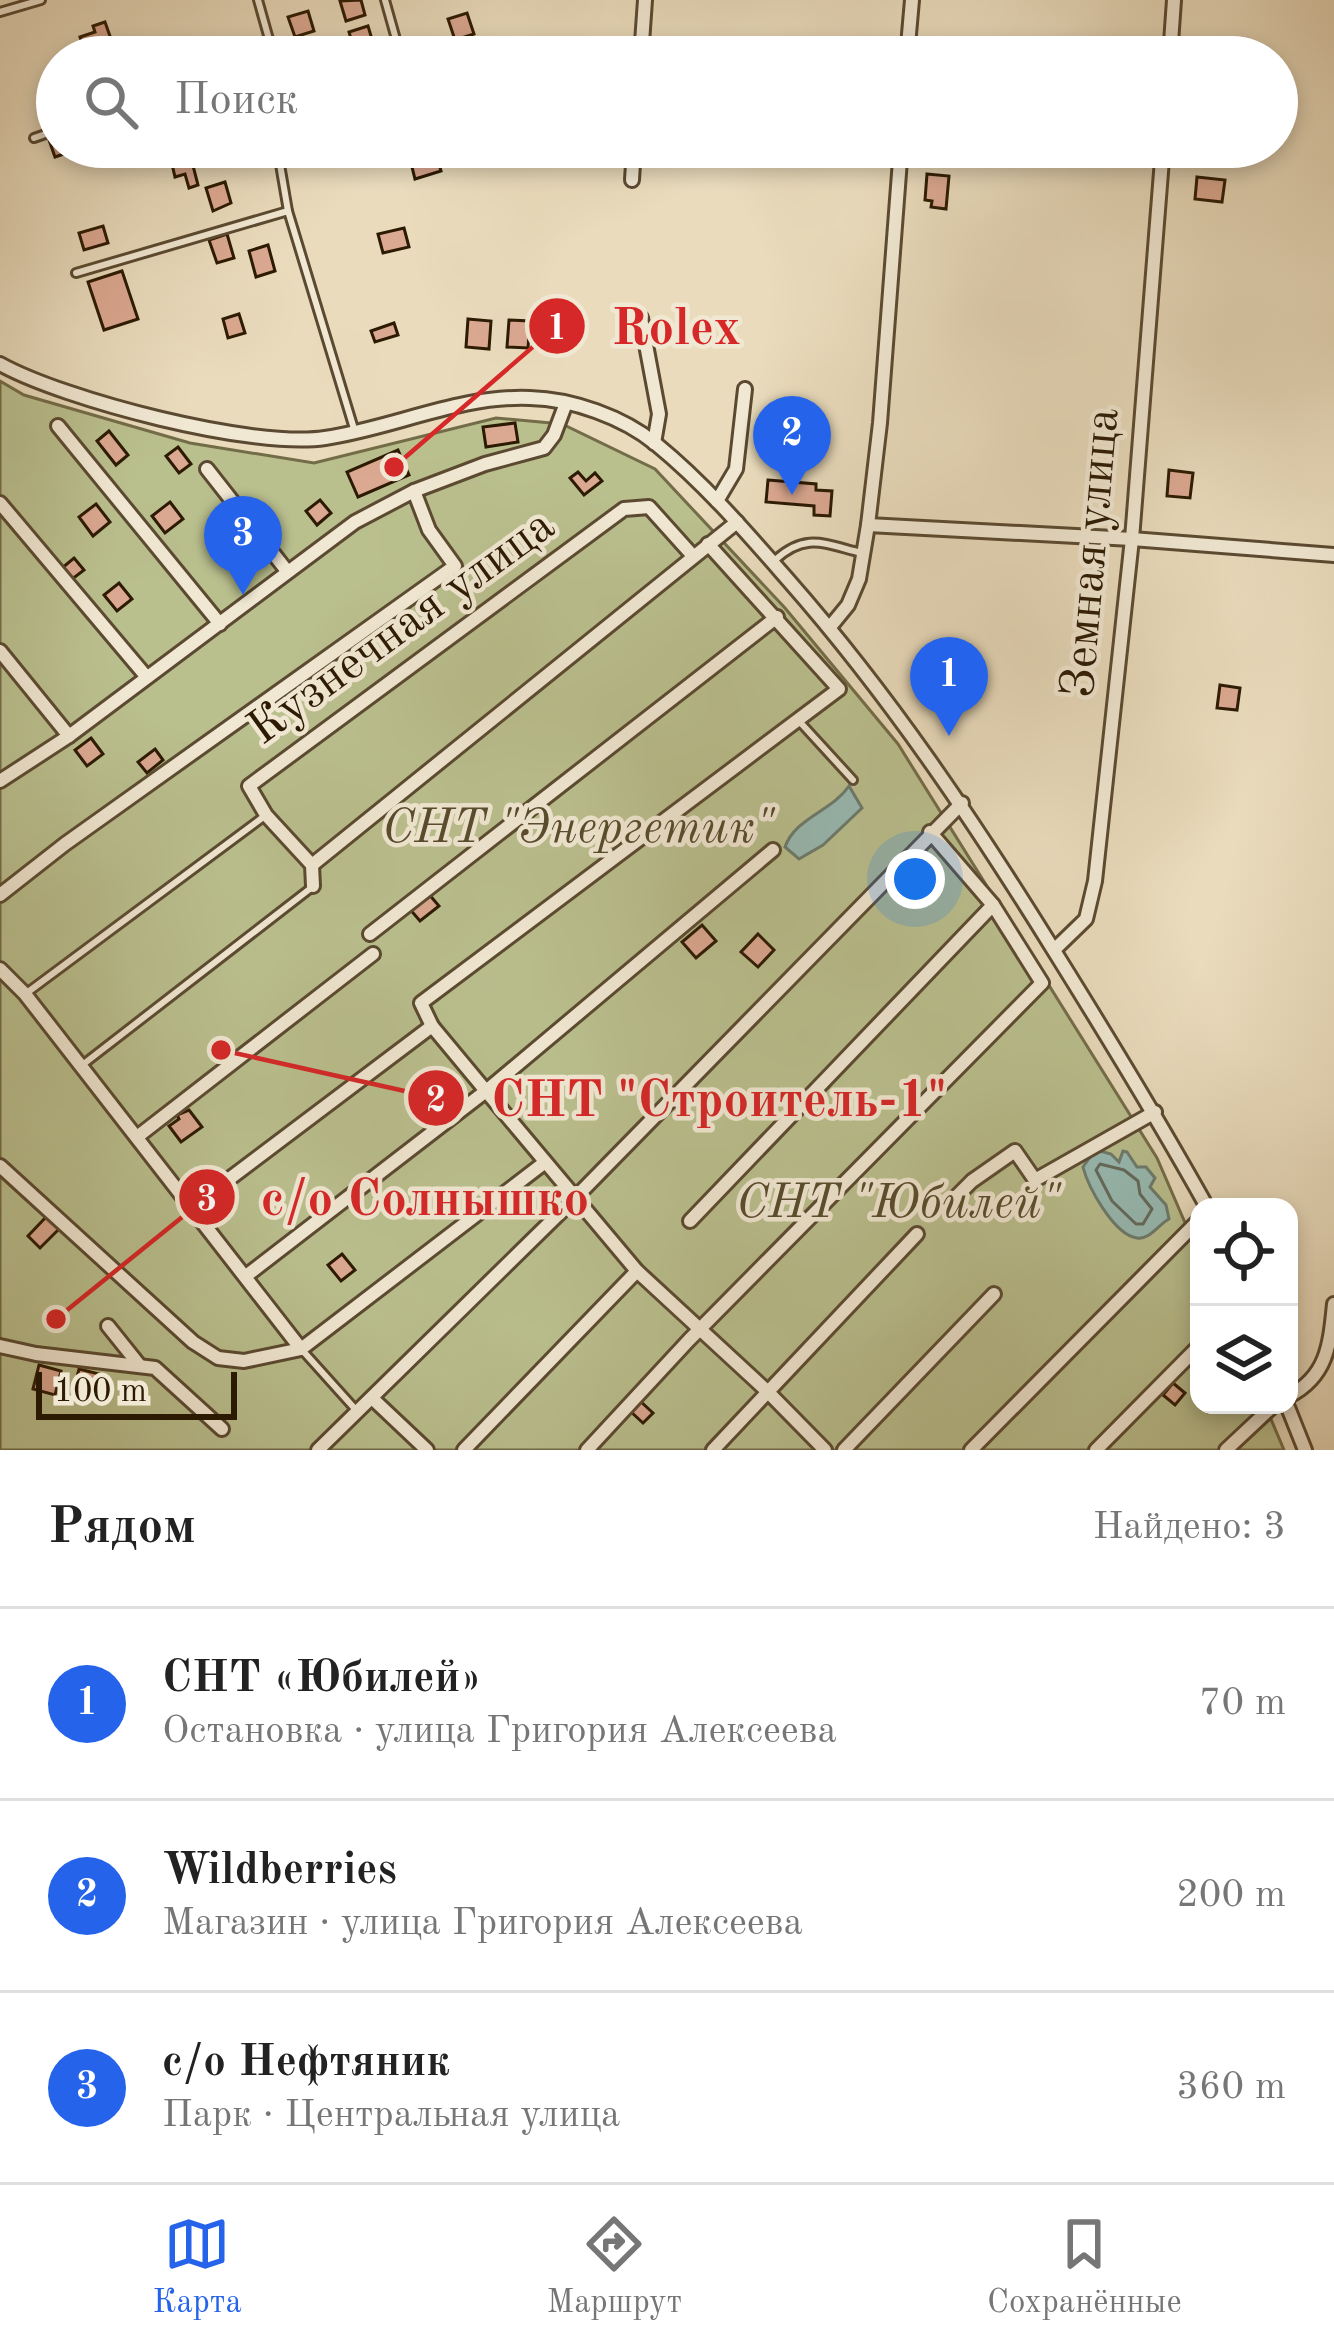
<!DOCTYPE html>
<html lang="ru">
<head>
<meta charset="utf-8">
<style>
  :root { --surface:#fff; --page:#f6f6f6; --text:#222; --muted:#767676; --line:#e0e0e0; --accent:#2563eb }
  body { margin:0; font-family:"Old Standard TT",serif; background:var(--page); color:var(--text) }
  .controls { position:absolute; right:36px; bottom:36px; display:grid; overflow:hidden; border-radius:24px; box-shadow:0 6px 18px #0003 }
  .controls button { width:108px; height:108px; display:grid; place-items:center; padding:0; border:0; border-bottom:3px solid var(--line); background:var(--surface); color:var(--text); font:60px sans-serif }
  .scale { position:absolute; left:36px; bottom:30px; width:201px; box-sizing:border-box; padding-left:12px; border:6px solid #2c1a03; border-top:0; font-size:33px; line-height:42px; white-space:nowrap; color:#2c1a03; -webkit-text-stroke:9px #f1e8d3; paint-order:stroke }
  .you { position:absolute; left:915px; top:879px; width:42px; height:42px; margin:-30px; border:9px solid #fff; border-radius:50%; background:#1a73e8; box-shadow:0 0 0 18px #1a73e833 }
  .badge { display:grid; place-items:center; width:78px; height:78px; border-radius:50%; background:var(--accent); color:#fff; font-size:39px; font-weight:700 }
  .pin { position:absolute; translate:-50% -99px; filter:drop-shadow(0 3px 6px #0008) }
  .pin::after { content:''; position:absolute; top:63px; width:42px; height:36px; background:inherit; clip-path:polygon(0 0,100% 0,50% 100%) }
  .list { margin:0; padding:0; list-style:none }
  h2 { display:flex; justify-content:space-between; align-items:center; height:156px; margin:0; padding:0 48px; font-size:51px }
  h2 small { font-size:39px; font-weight:400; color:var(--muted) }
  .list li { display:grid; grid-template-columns:78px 1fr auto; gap:36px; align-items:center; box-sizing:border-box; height:192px; padding:0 48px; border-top:3px solid var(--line) }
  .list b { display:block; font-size:45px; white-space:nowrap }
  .list p { margin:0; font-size:39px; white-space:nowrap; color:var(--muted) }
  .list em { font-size:39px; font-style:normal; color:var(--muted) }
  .icon { flex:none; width:66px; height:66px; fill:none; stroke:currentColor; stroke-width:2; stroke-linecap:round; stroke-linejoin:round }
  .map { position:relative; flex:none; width:1334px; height:1450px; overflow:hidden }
  .search { position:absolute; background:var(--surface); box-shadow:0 6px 18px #0003; left:36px; right:36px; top:36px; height:132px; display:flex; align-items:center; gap:30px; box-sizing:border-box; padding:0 42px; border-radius:66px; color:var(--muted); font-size:45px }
  .sheet { height:732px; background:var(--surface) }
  nav { display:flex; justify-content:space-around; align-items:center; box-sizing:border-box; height:168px; border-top:3px solid var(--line); background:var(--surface); font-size:33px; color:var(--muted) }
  nav a { display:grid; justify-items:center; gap:6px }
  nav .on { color:var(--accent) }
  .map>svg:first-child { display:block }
</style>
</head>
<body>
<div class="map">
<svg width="1334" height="1450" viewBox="0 0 1334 1450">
  <rect width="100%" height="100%" fill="#e9dbbc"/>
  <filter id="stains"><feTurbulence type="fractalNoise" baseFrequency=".00167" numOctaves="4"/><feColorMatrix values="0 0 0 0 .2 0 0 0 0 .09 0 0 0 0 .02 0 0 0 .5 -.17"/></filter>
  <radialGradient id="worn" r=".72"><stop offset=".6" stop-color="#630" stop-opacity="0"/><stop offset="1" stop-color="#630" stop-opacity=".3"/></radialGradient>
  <path fill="#babf8e" stroke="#736c48" stroke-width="3" d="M0 381 24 395 190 443 314 463 496 418 562 424 655 469 785 608 898 744 1157 1158 1199 1255V1405H1265L1284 1450H0Z"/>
  <g fill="#97bbb4" stroke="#6c7b6d" stroke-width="3">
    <path d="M849 786 862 808 823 845 799 859 785 847C795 818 832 811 849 786Z"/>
    <path d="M1100 1151 1111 1154 1119 1162 1123 1151 1127 1152 1137 1167H1146L1155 1178 1150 1187 1166 1205 1169 1219C1159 1224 1150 1240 1137 1238 1114 1235 1088 1187 1083 1167L1093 1153Z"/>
  </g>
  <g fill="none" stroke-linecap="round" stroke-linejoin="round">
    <path stroke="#626a5c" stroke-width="3" d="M1100 1164 1124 1170 1138 1181 1140 1194 1152 1209 1143 1224H1136L1112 1201 1096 1170Z"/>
  </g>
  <g fill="#dba891" stroke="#2c1a03" stroke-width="3">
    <path d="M361 0 365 15 346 21 340 1Z"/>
    <path d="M308 11 314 31 295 37 288 17Z"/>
    <path d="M467 13 474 34 455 40 448 19Z"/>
    <path d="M105 22 117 56 87 57 80 37 95 32 93 26Z"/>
    <path d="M368 26 374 46 355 53 349 32Z"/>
    <path d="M317 42 322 57H301L298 48Z"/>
    <path d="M57 137V147L78 149 55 157 49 140Z"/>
    <path d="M847 147H866L864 166 845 164Z"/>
    <path d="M436 152 441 171 415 179 410 159Z"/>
    <path d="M191 158 198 185 189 188 185 174 175 177 172 164Z"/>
    <path d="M927 174 949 176 946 209 931 207 932 201 925 200Z"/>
    <path d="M1197 177 1225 180 1222 202 1195 199Z"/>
    <path d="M225 182 231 203 213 211 206 188Z"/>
    <path d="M103 226 108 243 84 250 79 233Z"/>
    <path d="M404 228 409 247 383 253 378 234Z"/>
    <path d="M227 234 234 258 217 263 209 240Z"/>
    <path d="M268 245 275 271 256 277 249 251Z"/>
    <path d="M122 271 138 319 104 330 88 282Z"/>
    <path d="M239 314 245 333 228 338 223 319Z"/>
    <path d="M468 319 491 321 489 349 466 347Z"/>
    <path d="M509 320 530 321 528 348 507 347Z"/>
    <path d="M394 323 398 335 375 342 371 331Z"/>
    <path d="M515 423 518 442 486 447 483 427Z"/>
    <path d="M109 431 128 455 116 465 97 441Z"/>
    <path d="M178 447 191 464 179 473 166 456Z"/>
    <path d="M398 450 409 475 358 497 347 472Z"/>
    <path d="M1169 470 1193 473 1190 498 1167 496Z"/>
    <path d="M578 472 586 481 595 473 602 481 584 495 570 478Z"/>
    <path d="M768 480 816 484V490L832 491 830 516 814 515V506L766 502Z"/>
    <path d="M320 500 331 513 317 525 306 511Z"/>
    <path d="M170 502 183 519 165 533 152 516Z"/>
    <path d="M96 504 110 522 93 536 79 517Z"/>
    <path d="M248 537 263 556 250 566 235 547Z"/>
    <path d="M74 558 84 570 71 580 62 568Z"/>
    <path d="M119 583 132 599 117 611 104 595Z"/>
    <path d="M1220 685 1240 688 1237 710 1217 708Z"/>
    <path d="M91 738 103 754 87 766 75 750Z"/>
    <path d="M155 749 163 760 147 773 138 762Z"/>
    <path d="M427 892 439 906 420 921 408 907Z"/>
    <path d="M702 925 716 941 696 958 682 942Z"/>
    <path d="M758 934 774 950 758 967 741 952Z"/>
    <path d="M189 1110 202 1127 181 1142 169 1126 179 1119 177 1115Z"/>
    <path d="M47 1216 59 1229 40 1248 28 1236Z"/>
    <path d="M342 1254 355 1270 341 1281 328 1265Z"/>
    <path d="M39 1365 61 1371 55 1395 33 1389Z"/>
    <path d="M79 1369 99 1374 94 1398 73 1393Z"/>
    <path d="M1173 1383 1185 1393 1175 1405 1163 1395Z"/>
    <path d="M639 1400 653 1413 643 1423 629 1410Z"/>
  </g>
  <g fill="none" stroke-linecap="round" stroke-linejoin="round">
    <defs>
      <g id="service">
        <path d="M258 0 274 57"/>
        <path d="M385 0 401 57"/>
        <path d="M0 12 41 0"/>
        <path d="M34 138 57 130"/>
        <path d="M277 147 288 211 355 432"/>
        <path d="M76 273 288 211"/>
        <path d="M775 560C806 532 824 544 862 553"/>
        <path d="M799 721 853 780"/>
        <path d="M28 992 266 815"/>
        <path d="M81 1066 311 888"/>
        <path d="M303 1351 356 1410"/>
      </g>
      <g id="minor">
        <path d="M641 57 645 0"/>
        <path d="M907 57 912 0"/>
        <path d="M1170 57 1174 0"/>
        <path d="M632 180 634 147"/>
        <path d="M641 318 659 414 654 443"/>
        <path d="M0 364C65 400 253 449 325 438 393 428 460 395 530 398 572 399 623 417 656 444 705 484 747 533 789 581 890 696 973 820 1053 949 1106 1034 1158 1119 1207 1207"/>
        <path d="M58 426 220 624"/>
        <path d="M207 469 287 571"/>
        <path d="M717 501 736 469 745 389"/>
        <path d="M0 503 145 675"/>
        <path d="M868 525 1132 539 1334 555"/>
        <path d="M708 544 839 689 421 1003 432 1026 486 1091 773 850"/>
        <path d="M830 627 848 605 859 579 868 525 880 423 901 147"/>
        <path d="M0 651 69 736"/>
        <path d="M0 781 69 736 355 522 414 491 485 464 544 448 554 435 566 403"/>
        <path d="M312 865 737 522"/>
        <path d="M313 886 312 865 266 815 249 786 624 509 649 507 693 556"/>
        <path d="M0 895 65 844 455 566 429 530 414 491"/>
        <path d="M370 934 777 617"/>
        <path d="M1054 950 1086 919 1095 881 1132 539 1163 147"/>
        <path d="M0 969 25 994 301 1349"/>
        <path d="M137 1137 373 954"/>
        <path d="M0 1166 193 1342 218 1358 244 1361 301 1349 544 1163"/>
        <path d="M957 1196 972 1181 1015 1151 1035 1180 1155 1112"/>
        <path d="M192 1207 432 1026"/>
        <path d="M690 1221 993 905"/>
        <path d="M246 1276 486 1091 637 1271 767 1391 825 1450"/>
        <path d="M108 1326 140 1366"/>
        <path d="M0 1346 36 1354 155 1368 222 1429"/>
        <path d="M1289 1396C1328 1376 1330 1343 1334 1304"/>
        <path d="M373 1399 427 1450"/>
        <path d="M1287 1405 1305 1450"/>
        <path d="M318 1450 574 1199 962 803"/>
        <path d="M464 1450 637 1271"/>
        <path d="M587 1450 689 1340 1042 983 993 905 930 832"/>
        <path d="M713 1450 917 1234"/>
        <path d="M844 1450 994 1294"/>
        <path d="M971 1450 1199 1220"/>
        <path d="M1096 1450 1199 1346"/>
        <path d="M1226 1450 1274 1405"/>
      </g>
    </defs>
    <use href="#service" stroke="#5b4a31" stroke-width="12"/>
    <use href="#minor" stroke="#5b4a31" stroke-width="18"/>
    <use href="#service" stroke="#f1e8d3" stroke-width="6"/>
    <use href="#minor" stroke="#f1e8d3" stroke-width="12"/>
  </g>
  <g text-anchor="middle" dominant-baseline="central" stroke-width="9" stroke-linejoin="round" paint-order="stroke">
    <g font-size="48" fill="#2c1a03" stroke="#f1e8d3">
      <text transform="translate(1092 553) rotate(-85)">Земная улица</text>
      <text transform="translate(402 628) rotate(-36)">Кузнечная улица</text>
    </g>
    <g font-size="48" font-style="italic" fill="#574c2d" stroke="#f1e8d3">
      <text x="578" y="829">СНТ "Энергетик"</text>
      <text x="898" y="1204">СНТ "Юбилей"</text>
    </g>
  </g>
  <path fill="none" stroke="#d62828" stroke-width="4.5" d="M394 467L557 326M221 1050L436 1098M56 1319L207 1197"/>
  <g fill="#d62828" stroke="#f1e8d3" stroke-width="4.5">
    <circle cx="394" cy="467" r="12"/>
    <circle cx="221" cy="1050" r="12"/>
    <circle cx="56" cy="1319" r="12"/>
    <circle cx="557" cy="326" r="30"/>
    <circle cx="436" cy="1098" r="30"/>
    <circle cx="207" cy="1197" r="30"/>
  </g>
  <g font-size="36" text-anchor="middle" font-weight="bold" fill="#fff">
    <text x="557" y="339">1</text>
    <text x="436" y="1111">2</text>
    <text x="207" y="1210">3</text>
  </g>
  <g font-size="51" text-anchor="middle" font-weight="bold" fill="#d62828" stroke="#f1e8d3" stroke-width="9" stroke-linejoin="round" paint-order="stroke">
    <text x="676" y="344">Rolex</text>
    <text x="719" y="1116">СНТ "Строитель-1"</text>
    <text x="425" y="1215">с/о Солнышко</text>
  </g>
  <rect width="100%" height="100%" filter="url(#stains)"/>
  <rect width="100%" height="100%" fill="url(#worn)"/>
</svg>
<div class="controls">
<button><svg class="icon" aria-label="locate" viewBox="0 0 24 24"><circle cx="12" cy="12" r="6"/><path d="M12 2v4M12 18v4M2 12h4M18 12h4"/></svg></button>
<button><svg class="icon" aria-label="layers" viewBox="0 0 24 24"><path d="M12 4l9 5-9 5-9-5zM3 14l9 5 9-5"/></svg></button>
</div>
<div class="scale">100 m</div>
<div class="you"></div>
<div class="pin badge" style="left:949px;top:736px">1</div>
<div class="pin badge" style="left:792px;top:495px">2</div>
<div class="pin badge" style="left:243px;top:595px">3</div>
<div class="search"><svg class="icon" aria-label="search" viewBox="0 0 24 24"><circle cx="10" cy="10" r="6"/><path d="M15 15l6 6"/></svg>Поиск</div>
</div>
<section class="sheet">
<h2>Рядом<small>Найдено: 3</small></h2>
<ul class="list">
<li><span class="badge">1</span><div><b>СНТ «Юбилей»</b><p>Остановка · улица Григория Алексеева</p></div><em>70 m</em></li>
<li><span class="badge">2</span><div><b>Wildberries</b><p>Магазин · улица Григория Алексеева</p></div><em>200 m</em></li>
<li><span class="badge">3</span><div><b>с/о Нефтяник</b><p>Парк · Центральная улица</p></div><em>360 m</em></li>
</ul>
</section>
<nav>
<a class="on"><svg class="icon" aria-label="map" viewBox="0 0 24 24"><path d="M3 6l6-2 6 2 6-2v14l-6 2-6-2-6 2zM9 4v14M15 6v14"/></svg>Карта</a>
<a><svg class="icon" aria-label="directions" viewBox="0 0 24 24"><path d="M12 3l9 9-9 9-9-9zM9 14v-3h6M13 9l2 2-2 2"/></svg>Маршрут</a>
<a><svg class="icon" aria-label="saved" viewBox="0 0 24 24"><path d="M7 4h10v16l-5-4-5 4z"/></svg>Сохранённые</a>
</nav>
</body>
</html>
